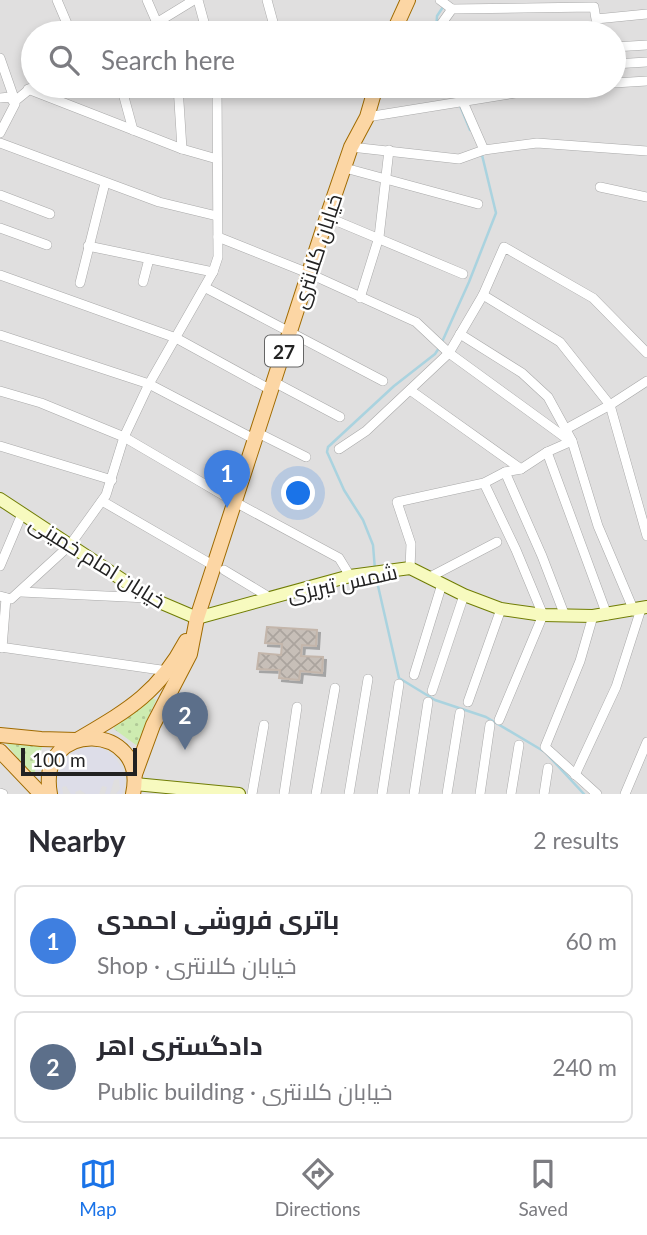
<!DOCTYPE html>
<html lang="en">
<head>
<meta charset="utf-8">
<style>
  :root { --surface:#fff; --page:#f7f7f7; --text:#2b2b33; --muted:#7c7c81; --line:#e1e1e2; --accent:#1a73e8 }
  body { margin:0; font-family:Lato,Cairo,sans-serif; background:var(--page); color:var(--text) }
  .scale { position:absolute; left:21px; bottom:18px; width:116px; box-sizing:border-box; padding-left:7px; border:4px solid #222; border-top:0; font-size:19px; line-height:24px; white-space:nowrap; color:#222; -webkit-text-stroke:5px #fff; paint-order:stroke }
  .you { position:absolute; left:299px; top:494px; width:24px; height:24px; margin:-18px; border:5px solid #fff; border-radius:50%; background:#1a73e8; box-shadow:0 0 0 10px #1a73e833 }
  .badge { display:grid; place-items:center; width:46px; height:46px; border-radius:50%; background:var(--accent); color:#fff; font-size:23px; font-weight:700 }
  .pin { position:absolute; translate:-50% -58px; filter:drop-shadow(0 2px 4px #0008) }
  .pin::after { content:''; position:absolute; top:37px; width:24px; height:21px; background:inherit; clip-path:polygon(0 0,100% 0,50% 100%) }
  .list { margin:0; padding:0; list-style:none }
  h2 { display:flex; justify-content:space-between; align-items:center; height:91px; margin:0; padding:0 28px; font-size:30px }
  h2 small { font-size:23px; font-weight:400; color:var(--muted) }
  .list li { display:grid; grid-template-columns:46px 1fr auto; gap:21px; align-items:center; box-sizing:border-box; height:112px; margin:0 14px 14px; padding:0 14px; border:2px solid var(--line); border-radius:10px }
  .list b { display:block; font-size:26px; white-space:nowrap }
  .list p { margin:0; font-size:23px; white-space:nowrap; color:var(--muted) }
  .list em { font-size:23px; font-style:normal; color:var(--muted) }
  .icon { flex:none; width:38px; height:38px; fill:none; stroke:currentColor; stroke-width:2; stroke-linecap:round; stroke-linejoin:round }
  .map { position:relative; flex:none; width:647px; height:794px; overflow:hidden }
  .search { position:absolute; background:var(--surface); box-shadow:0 4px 10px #0003; left:21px; right:21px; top:21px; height:77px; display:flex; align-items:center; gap:18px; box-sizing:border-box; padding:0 24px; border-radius:38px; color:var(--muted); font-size:26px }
  .sheet { height:343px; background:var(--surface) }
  nav { display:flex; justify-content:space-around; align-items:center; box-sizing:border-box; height:98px; border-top:2px solid var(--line); background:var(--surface); font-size:19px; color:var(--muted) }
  nav a { display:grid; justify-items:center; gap:4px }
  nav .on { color:var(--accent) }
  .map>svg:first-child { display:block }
</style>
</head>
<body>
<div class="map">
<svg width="647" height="794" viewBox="0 0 647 794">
  <defs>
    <pattern id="grass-dots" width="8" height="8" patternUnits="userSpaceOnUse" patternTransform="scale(1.75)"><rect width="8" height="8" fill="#cdebb0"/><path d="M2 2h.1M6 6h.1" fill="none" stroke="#b0c997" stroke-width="1.8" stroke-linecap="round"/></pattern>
    <pattern id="building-cross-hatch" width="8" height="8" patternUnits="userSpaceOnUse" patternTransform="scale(1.75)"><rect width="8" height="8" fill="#c7bfb8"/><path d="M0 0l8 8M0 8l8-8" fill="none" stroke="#aba49e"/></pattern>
    <filter id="shadow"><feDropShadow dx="3" dy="3" stdDeviation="0" flood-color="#0004"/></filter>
  </defs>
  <rect width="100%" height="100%" fill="#f2efe9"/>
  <path fill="#e0dfdf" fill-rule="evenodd" d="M0 0H647V794H0ZM33 33H614V86H33Z"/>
  <g fill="url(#grass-dots)">
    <path d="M151 697 156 700 146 722 140 743 136 745 114 729 115 722Z"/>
    <path d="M6 743 43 745 36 762 34 780Z"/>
  </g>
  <path fill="#dddde8" d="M88 747 102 748 114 756 122 768 125 782 122 794H116L120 789 119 779 114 780 110 794H105L107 787 102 786 99 794H86L80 790 75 792 76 794H71L66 786 62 787 63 794H59L57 787V773L63 760 74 751Z"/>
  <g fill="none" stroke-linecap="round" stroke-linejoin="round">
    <g stroke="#aad3df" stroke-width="2.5">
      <path d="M436 33 437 16 443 7"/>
      <path d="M452 86 470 130"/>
      <path d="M442 342 469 282 496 213 482 155"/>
      <path d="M375 570 373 545 363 520 344 490 327 452 328 447 394 386 435 354 439 348"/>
      <path d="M376 577 399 678 435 700 486 717 545 752 584 794"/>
    </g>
  </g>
  <path fill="url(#building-cross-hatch)" stroke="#c4b6ab" stroke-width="2" filter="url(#shadow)" d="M267 627 317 630 316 646 302 645 301 656 323 657 322 673 300 671 299 680 279 678 280 670 257 669 259 653 281 655 282 644 265 643Z"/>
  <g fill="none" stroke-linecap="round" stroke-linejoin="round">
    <defs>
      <g id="street">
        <path d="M57 0 71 33"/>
        <path d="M147 0 157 23"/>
        <path d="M198 0 207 33"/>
        <path d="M267 0 276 33"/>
        <path d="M440 0 452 9"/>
        <path d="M140 33 194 0"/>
        <path d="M442 33V23L452 9 594 7 596 19 647 14"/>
        <path d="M614 47 647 45"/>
        <path d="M0 58 15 101 31 88"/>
        <path d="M614 64 647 62"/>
        <path d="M614 83 647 81"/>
        <path d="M121 86 133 130"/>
        <path d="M178 86 182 149"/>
        <path d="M459 86 463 102 484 150"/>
        <path d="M28 89 182 149 217 159"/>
        <path d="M0 98 10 97 15 104 0 133"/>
        <path d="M367 117 534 90 587 86"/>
        <path d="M0 143 159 202 217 216"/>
        <path d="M351 147 459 159 484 150 537 143 647 151"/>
        <path d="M345 168 478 204"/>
        <path d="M600 187 647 197"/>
        <path d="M0 195 50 214"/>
        <path d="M327 217 463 274"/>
        <path d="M0 228 47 245"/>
        <path d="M218 237 308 273 416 322 449 353 570 441"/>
        <path d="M88 246 213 272"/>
        <path d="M0 275 176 338 271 390"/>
        <path d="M143 282 149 259"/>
        <path d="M80 283 105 183"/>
        <path d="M206 288 383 381"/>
        <path d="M483 295 560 342 610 405 647 536"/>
        <path d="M360 298 379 237 389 150"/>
        <path d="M460 334 522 373 548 397 572 441 598 526 634 611"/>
        <path d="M0 335 149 384 256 440"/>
        <path d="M274 382 340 417"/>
        <path d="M410 390 521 469"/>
        <path d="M0 391 41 403 124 437 235 502 339 558 350 576"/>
        <path d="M566 429 610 405 647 381"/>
        <path d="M258 433 306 457"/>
        <path d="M0 446 112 480"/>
        <path d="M339 449 366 431 449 353 483 295 504 247 593 298 647 353"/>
        <path d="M547 452 607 615"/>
        <path d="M505 472 542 556 565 616"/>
        <path d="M484 483 516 550 543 615 499 720"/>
        <path d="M102 501 216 567"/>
        <path d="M0 566 22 514"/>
        <path d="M410 568 411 544 397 502 484 483 505 472 521 469 547 452 572 441"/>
        <path d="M224 570 269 597"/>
        <path d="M430 577 497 542"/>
        <path d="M21 592 148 598"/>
        <path d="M0 596 11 599 70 545 106 495 124 437 149 384 213 272 218 257 217 86"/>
        <path d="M593 616 580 661 545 747 597 794"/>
        <path d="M0 647 168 671"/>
        <path d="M2 648 6 598"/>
        <path d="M414 675 442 584"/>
        <path d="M432 691 464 595"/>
        <path d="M468 702 501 609"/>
        <path d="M575 775 616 687 641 609"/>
        <path d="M0 793 3 794"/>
        <path d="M252 794 264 725"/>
        <path d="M284 794 297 707"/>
        <path d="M316 794 335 688"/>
        <path d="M349 794 368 679"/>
        <path d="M382 794 399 684"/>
        <path d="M414 794 428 702"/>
        <path d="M447 794 460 713"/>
        <path d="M480 794 490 725"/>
        <path d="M511 794 519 745"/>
        <path d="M544 794 548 768"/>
        <path d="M625 794 647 742"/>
      </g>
      <g id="secondary">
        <path d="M0 499 150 598 197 618 350 576 410 568 464 595 501 609 543 615 593 616 647 607"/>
        <path d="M135 784 239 794"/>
      </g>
      <g id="primary">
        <path d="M393 33 408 0"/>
        <path d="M0 735 41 739 76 740"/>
        <path d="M77 740C126 711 158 694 186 641"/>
        <path d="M0 751 41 794"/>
        <path d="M135 774 153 725 190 654 197 618 327 217 351 147 367 117 376 86"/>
        <path d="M50 794C36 718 149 722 133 794"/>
      </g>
    </defs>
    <use href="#street" stroke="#a9a9a9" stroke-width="10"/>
    <use href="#secondary" stroke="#707d05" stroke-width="14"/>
    <use href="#primary" stroke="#a06b00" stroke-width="16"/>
    <use href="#street" stroke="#fff" stroke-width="9"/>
    <use href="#secondary" stroke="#f7fabf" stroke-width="12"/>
    <use href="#primary" stroke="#fcd6a4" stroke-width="14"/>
  </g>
  <g text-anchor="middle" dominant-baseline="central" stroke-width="5" stroke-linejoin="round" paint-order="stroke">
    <rect fill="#fff" stroke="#646464" stroke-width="2" x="265" y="335.5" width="38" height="31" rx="5"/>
    <g font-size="19" font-weight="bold" fill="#222">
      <text x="284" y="351">27</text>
    </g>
    <g font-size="21" fill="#222" stroke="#fff">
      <text transform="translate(316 251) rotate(-72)">خیابان کلانتری</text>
      <text transform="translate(98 561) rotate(32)">خیابان امام خمینی</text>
      <text transform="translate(342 582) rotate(-12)">شمس تبریزی</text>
    </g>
  </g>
</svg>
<div class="scale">100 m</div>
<div class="you"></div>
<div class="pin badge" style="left:227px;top:508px;background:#3f7fe0">1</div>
<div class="pin badge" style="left:185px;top:750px;background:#5c6f8a">2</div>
<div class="search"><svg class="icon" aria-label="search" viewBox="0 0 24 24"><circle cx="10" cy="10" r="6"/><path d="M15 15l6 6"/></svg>Search here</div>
</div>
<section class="sheet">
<h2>Nearby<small>2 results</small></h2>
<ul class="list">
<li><span class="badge" style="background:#3f7fe0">1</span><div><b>باتری فروشی احمدی</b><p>Shop · خیابان کلانتری</p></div><em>60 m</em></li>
<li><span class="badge" style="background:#5c6f8a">2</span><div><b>دادگستری اهر</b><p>Public building · خیابان کلانتری</p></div><em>240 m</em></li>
</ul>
</section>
<nav>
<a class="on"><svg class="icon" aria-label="map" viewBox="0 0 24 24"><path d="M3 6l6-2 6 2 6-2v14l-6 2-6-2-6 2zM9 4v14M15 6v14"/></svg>Map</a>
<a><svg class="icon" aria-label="directions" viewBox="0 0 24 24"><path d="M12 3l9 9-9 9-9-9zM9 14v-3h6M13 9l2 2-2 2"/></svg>Directions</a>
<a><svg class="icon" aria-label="saved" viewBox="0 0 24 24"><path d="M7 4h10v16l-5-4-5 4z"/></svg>Saved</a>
</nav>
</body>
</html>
